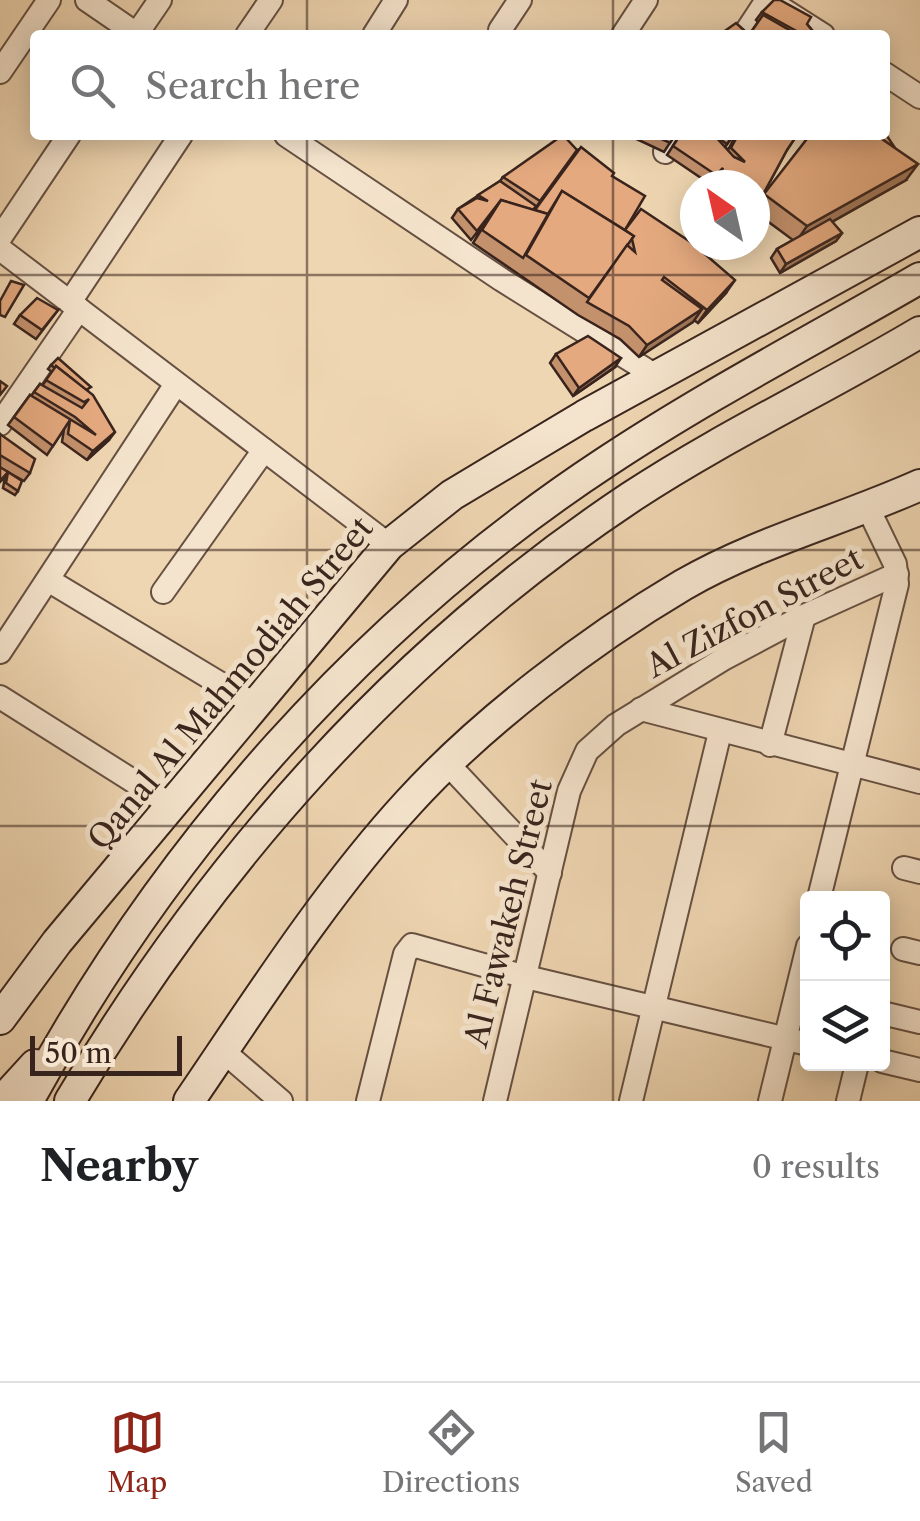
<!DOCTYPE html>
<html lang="en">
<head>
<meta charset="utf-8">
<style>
  :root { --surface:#fff; --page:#f2f2f2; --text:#202124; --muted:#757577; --line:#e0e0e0; --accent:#8f2418 }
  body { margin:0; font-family:"Libre Caslon Text",serif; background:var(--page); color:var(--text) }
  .controls { position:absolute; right:30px; bottom:30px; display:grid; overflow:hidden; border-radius:10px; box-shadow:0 5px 25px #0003 }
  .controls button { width:90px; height:90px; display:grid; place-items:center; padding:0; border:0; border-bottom:2px solid var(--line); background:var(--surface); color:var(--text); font:50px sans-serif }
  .compass { position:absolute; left:680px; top:170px; width:90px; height:90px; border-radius:50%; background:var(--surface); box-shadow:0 5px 25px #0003; rotate:326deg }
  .scale { position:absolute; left:30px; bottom:25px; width:152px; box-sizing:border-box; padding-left:10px; border:5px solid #39241d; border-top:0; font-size:28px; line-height:35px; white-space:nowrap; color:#39241d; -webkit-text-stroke:8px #f5e4cd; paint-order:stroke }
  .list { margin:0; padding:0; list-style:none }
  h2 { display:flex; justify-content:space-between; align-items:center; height:130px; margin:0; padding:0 40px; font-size:42px }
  h2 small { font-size:32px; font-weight:400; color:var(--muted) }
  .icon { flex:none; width:55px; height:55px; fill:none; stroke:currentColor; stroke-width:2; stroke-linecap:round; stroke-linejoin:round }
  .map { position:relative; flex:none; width:920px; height:1101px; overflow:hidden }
  .search { position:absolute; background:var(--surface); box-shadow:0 5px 25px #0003; left:30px; right:30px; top:30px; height:110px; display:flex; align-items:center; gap:25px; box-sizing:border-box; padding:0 35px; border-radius:10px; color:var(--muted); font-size:38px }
  .sheet { height:280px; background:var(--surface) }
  nav { display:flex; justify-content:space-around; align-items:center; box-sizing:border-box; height:140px; border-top:2px solid var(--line); background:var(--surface); font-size:28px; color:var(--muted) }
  nav a { display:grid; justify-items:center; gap:5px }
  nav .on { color:var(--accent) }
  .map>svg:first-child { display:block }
</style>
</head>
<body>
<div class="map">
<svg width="920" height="1101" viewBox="0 0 920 1101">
  <rect width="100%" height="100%" fill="#efd6b2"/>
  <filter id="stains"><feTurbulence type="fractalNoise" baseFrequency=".002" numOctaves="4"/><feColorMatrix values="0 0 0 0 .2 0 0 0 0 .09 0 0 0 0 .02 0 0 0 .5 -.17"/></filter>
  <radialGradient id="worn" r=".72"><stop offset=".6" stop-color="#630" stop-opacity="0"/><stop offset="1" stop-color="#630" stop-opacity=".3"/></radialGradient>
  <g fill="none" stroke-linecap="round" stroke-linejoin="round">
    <defs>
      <g id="street">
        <path d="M87 0 138 35"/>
        <path d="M768 0 823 35"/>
        <path d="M500 30 520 0"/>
        <path d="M136 35 160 0"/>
        <path d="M247 35 271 0"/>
        <path d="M374 35 396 0"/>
        <path d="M623 35 646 0"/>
        <path d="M744 35 767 0"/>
        <path d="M0 72 49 0"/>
        <path d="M885 74 920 97"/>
        <path d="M286 135 502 280 656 376"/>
        <path d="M665 152 678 135"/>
        <path d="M0 238 69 135"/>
        <path d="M0 249 389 545"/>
        <path d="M70 302 181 135"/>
        <path d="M0 424 79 309"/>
        <path d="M48 580 254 704"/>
        <path d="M163 592 264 450"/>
        <path d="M0 652 176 384"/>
        <path d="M0 697 171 805"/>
        <path d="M641 709 920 782"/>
        <path d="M770 745 804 616"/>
        <path d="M447 763 550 873"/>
        <path d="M904 868 920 872"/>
        <path d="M819 898 897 584 895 564 868 508"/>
        <path d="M903 949 920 953"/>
        <path d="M882 1013 920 1022"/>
        <path d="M223 1051 281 1101"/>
        <path d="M882 1061 920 1070"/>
        <path d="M368 1101 405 954 412 945 526 977 808 1044"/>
        <path d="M495 1101 569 791 587 751 616 725 725 658 804 616 897 574"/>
        <path d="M631 1101 720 732"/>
        <path d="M770 1101 808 946"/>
        <path d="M848 1101 857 1064"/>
      </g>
      <g id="secondary">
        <path d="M0 1019 57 942 389 545 452 495 584 416 920 232"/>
        <path d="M2 1101 35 1065"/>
        <path d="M28 1101C166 847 364 621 606 462 707 395 815 339 920 278"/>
        <path d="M70 1101C212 862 399 651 631 497 724 436 824 389 920 332"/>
        <path d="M189 1101C257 1001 328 890 409 802 482 722 590 640 683 585 757 542 842 520 920 485"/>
      </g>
    </defs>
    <use href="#street" stroke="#665042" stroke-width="26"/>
    <use href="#secondary" stroke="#39241d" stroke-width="34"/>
    <use href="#street" stroke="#f5e4cd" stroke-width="22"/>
    <use href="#secondary" stroke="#f5e4cd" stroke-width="30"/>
  </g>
  <g fill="#c4916d" stroke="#39241d" stroke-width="2.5">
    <path d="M762 12 807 24 816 35H749L758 22 756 20Z"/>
    <path d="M628 135H675L664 152Z"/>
    <path d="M680 135H734L725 147 728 150 736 135H797L787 150 759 202 810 135 906 180 832 222 842 233 836 241 780 273 771 258 777 249 793 240 755 212V185H713L717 176 710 184 667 155Z"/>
    <path d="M577 150 534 210 612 176 625 230 726 293 698 323 694 320 639 357 620 339 578 315 473 243 492 213 471 240 452 218 458 209 500 181 503 177Z"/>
    <path d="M58 310 36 339 14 324 20 315Z"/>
    <path d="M556 354 615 367 573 396 550 363Z"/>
    <path d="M51 365 88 391 109 440 87 460 62 442 64 429 47 455 8 425 30 395 31 396 40 384 42 386 52 372 48 369Z"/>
    <path d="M0 434 30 473 24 481 6 471 18 491 15 495 3 488 5 477 0 482Z"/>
  </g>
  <g fill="#a07659" stroke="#39241d" stroke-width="2.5">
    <path d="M918 164 906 180 796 242 807 226Z"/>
    <path d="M842 233 836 241 780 273 786 264Z"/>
    <path d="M735 280 726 293 698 323 707 310Z"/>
    <path d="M702 309 693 322 639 357 647 345Z"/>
    <path d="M621 358 615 367 573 396 579 388Z"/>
    <path d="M115 432 109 440 87 460 93 451Z"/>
  </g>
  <g fill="#e4a97f" stroke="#39241d" stroke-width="2.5">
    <path d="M774 0H780L811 17 807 24 816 35H798L800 33 762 12Z"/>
    <path d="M763 15 798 35H749Z"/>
    <path d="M736 23 746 32 744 35H719Z"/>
    <path d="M885 133 895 148 876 135H885Z"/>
    <path d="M563 135 577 150 540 201 503 177Z"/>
    <path d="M653 135H675L670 143Z"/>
    <path d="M680 135H714L734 157 745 162 731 148 738 135H797L787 150 759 202 755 200V185H732L719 176 723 168 716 175 673 146Z"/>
    <path d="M714 135H733L727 144Z"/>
    <path d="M810 135H876L918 164 807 226 764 194Z"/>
    <path d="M581 147 614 173 612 176 645 196 625 230 562 191 548 214 535 210Z"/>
    <path d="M500 181 536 206 533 210 501 200 477 231 458 209 477 198 488 201 478 195Z"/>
    <path d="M562 191 634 236 589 298 526 255Z"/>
    <path d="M501 200 548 214 523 258 482 230Z"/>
    <path d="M641 209 692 243 735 280 707 310 664 277 662 280 702 309 647 345 629 326 587 302 627 245 635 252 632 239 634 236 625 230Z"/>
    <path d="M830 219 842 233 786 264 777 249Z"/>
    <path d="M11 281 24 285 5 317 0 315V301Z"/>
    <path d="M37 298 58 310 42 330 20 315Z"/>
    <path d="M588 336 621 358 579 388 556 354Z"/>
    <path d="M58 358 91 387 86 390 56 366 55 368 51 365Z"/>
    <path d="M56 366 93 395 115 432 93 451 68 434 70 420 53 446 14 417 30 395 96 435 75 417 34 392 40 384 82 408 89 399 84 402 46 380Z"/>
    <path d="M0 381 7 386 0 395Z"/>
    <path d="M0 434 35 459 30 473 0 455Z"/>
    <path d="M0 467 8 472 0 481Z"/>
    <path d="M8 472 22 481 18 491 6 483Z"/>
  </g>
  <path fill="none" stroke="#39241d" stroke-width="2.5" stroke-opacity="0.55" d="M307 0V35M613 0V35M307 135V1101M613 135V1101M0 275H920M0 550H920M0 826H920"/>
  <g text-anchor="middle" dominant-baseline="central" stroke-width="10" stroke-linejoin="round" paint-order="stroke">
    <g font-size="32" fill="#39241d" stroke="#f5e4cd">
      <text transform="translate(754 612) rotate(-28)">Al Zizfon Street</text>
      <text transform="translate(230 683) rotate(-50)">Qanal Al Mahmodiah Street</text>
      <text transform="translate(508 913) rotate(-76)">Al Fawakeh Street</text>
    </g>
  </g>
  <rect width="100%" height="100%" filter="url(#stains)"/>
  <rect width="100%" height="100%" fill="url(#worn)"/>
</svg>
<div class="controls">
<button><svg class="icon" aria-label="locate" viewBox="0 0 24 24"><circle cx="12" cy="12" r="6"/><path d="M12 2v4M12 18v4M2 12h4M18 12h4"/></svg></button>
<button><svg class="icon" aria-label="layers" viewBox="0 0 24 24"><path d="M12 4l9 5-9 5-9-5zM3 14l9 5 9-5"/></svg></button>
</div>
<svg class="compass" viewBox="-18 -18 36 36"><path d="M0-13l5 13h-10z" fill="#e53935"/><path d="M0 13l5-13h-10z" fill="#757577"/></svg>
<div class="scale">50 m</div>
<div class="search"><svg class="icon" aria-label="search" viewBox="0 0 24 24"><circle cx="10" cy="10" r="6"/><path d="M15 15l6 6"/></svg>Search here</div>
</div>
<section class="sheet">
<h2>Nearby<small>0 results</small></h2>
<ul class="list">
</ul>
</section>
<nav>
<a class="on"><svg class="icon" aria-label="map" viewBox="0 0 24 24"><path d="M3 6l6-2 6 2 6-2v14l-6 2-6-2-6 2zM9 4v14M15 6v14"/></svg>Map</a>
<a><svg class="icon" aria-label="directions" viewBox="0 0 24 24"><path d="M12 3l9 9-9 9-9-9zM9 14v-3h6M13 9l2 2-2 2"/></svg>Directions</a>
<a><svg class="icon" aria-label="saved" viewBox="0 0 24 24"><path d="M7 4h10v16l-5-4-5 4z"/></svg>Saved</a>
</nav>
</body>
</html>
